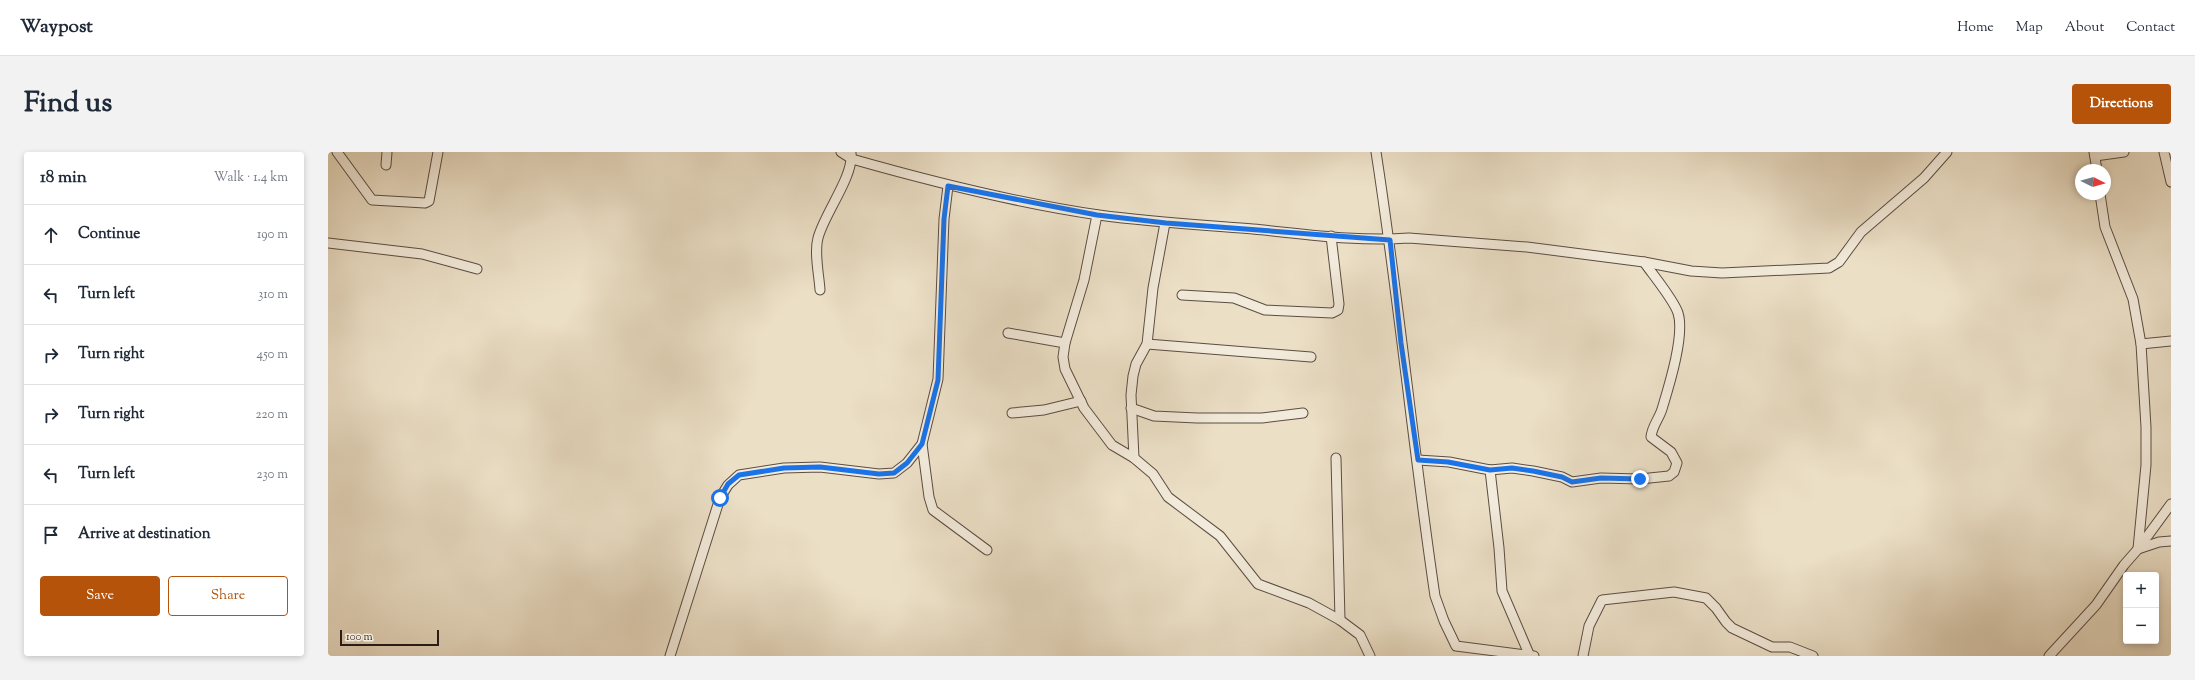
<!DOCTYPE html>
<html lang="en">
<head>
<meta charset="utf-8">
<style>
  :root { --surface:#fff; --page:#f2f2f3; --text:#1f2937; --muted:#747a83; --line:#e0e1e3; --accent:#b45309 }
  body { margin:0; font-family:"Sorts Mill Goudy",serif; background:var(--page); color:var(--text) }
  .controls { position:absolute; right:12px; bottom:12px; display:grid; overflow:hidden; border-radius:4px; box-shadow:0 2px 6px #0003 }
  .controls button { width:36px; height:36px; display:grid; place-items:center; padding:0; border:0; border-bottom:1px solid var(--line); background:var(--surface); color:var(--text); font:20px sans-serif }
  .compass { position:absolute; left:1747px; top:12px; width:36px; height:36px; border-radius:50%; background:var(--surface); box-shadow:0 2px 6px #0003; rotate:95deg }
  .scale { position:absolute; left:12px; bottom:10px; width:99px; box-sizing:border-box; padding-left:4px; border:2px solid #2c1c17; border-top:0; font-size:11px; line-height:14px; white-space:nowrap; color:#2c1c17; -webkit-text-stroke:3px #f2eada; paint-order:stroke }
  .stop { position:absolute; width:12px; height:12px; margin:-9px; border:3px solid #1a73e8; border-radius:50%; background:#fff }
  .stop.end { background:#1a73e8; border-color:#fff; box-shadow:0 1px 4px #0008 }
  .list { margin:0; padding:0; list-style:none }
  h2 { display:flex; justify-content:space-between; align-items:center; height:52px; margin:0; padding:0 16px; font-size:17px }
  h2 small { font-size:13px; font-weight:400; color:var(--muted) }
  .list li { display:grid; grid-template-columns:26px 1fr auto; gap:12px; align-items:center; box-sizing:border-box; height:60px; padding:0 16px; border-top:1px solid var(--line) }
  .list b { display:block; font-size:15px; white-space:nowrap }
  .list em { font-size:13px; font-style:normal; color:var(--muted) }
  .actions { display:flex; gap:8px; padding:12px 16px }
  .actions a { flex:1; padding:9px 0; border:1px solid var(--accent); border-radius:4px; text-align:center; font-size:14px; color:var(--accent) }
  .actions .main { background:var(--accent); color:#fff }
  .icon { flex:none; width:22px; height:22px; fill:none; stroke:currentColor; stroke-width:2; stroke-linecap:round; stroke-linejoin:round }
  .map { position:relative; flex:none; width:1843px; height:504px; overflow:hidden; border-radius:4px }
  header { display:flex; align-items:center; gap:24px; box-sizing:border-box; height:56px; padding:0 20px; background:var(--surface); border-bottom:1px solid var(--line) }
  header strong { font-size:19px }
  nav { display:flex; gap:22px; margin-inline-start:auto; font-size:14px }
  .intro { display:flex; align-items:center; justify-content:space-between; box-sizing:border-box; height:96px; padding:0 24px }
  h1 { margin:0; font-size:28px }
  .button { padding:10px 18px; border-radius:4px; background:var(--accent); color:#fff; font-size:14px; font-weight:700 }
  main { display:flex; gap:24px; padding:0 24px }
  aside { flex:1; background:var(--surface); border-radius:4px; box-shadow:0 2px 6px #0003 }
  .map>svg:first-child { display:block }
</style>
</head>
<body>
<header>
<strong>Waypost</strong>
<nav><a>Home</a><a>Map</a><a>About</a><a>Contact</a></nav>
</header>
<div class="intro"><h1>Find us</h1><a class="button">Directions</a></div>
<main>
<aside>
<h2>18 min<small>Walk · 1.4 km</small></h2>
<ul class="list">
<li><svg class="icon" aria-label="ahead" viewBox="0 0 24 24"><path d="M12 20V5M6 11l6-6 6 6"/></svg><div><b>Continue</b></div><em>190 m</em></li>
<li><svg class="icon" aria-label="left" viewBox="0 0 24 24"><path d="M17 20v-9H6M10 6l-5 5 5 5"/></svg><div><b>Turn left</b></div><em>310 m</em></li>
<li><svg class="icon" aria-label="right" viewBox="0 0 24 24"><path d="M7 20v-9h11M14 6l5 5-5 5"/></svg><div><b>Turn right</b></div><em>450 m</em></li>
<li><svg class="icon" aria-label="right" viewBox="0 0 24 24"><path d="M7 20v-9h11M14 6l5 5-5 5"/></svg><div><b>Turn right</b></div><em>220 m</em></li>
<li><svg class="icon" aria-label="left" viewBox="0 0 24 24"><path d="M17 20v-9H6M10 6l-5 5 5 5"/></svg><div><b>Turn left</b></div><em>230 m</em></li>
<li><svg class="icon" aria-label="arrive" viewBox="0 0 24 24"><path d="M6 21V4h12l-3 4 3 4H6"/></svg><div><b>Arrive at destination</b></div></li>
</ul>
<div class="actions"><a class="main">Save</a><a>Share</a></div>
</aside>
<div class="map">
<svg width="1843" height="504" viewBox="0 0 1843 504">
  <rect width="100%" height="100%" fill="#ebdfc6"/>
  <filter id="stains"><feTurbulence type="fractalNoise" baseFrequency=".005" numOctaves="4"/><feColorMatrix values="0 0 0 0 .2 0 0 0 0 .09 0 0 0 0 .02 0 0 0 .5 -.17"/></filter>
  <radialGradient id="worn" r=".72"><stop offset=".6" stop-color="#630" stop-opacity="0"/><stop offset="1" stop-color="#630" stop-opacity=".3"/></radialGradient>
  <g fill="none" stroke-linecap="round" stroke-linejoin="round">
    <defs>
      <g id="minor">
        <path d="M9 0 44 48 97 51 101 49 110 0"/>
        <path d="M513 0 524 7C605 30 688 51 771 63 822 70 873 73 925 77 977 82 1030 90 1081 86L1199 95 1316 110 1363 119 1394 121 1501 116 1511 110 1533 80 1596 26 1619 0"/>
        <path d="M1048 0C1071 148 1085 296 1107 444L1116 469 1128 494 1206 504"/>
        <path d="M1766 0 1769 18"/>
        <path d="M1836 0 1843 30"/>
        <path d="M1767 4 1796 0"/>
        <path d="M58 13 59 0"/>
        <path d="M1772 42 1777 75 1805 147 1813 192 1818 275V313L1810 397"/>
        <path d="M769 63 756 128 737 191 735 205 737 217 756 256 784 293 806 306 825 322 840 345 892 384 930 432 981 451 1012 468 1032 483 1042 504"/>
        <path d="M0 91 94 102 149 117"/>
        <path d="M492 138C491 122 486 101 490 86 496 62 526 24 523 1"/>
        <path d="M854 143 906 146 937 158 1004 161 1010 158 1011 152 1003 84"/>
        <path d="M680 181 737 191"/>
        <path d="M819 192 983 205"/>
        <path d="M1813 192 1843 189"/>
        <path d="M803 256 826 264 869 266H934L975 261"/>
        <path d="M684 261 716 258 753 249"/>
        <path d="M594 292 601 345 605 358 659 398"/>
        <path d="M806 306 803 243 805 224 808 212 819 192 825 136 837 71"/>
        <path d="M1008 306 1012 468"/>
        <path d="M1090 308 1121 310 1162 318 1171 396 1174 439 1201 502"/>
        <path d="M1162 318 1184 316 1205 319 1234 325 1244 330 1273 326 1312 327 1341 324 1346 320 1349 311 1343 300 1323 285C1324 274 1331 267 1334 257 1341 234 1357 183 1350 161 1346 148 1325 123 1316 110"/>
        <path d="M1810 397 1831 390 1843 389"/>
        <path d="M342 504 392 346 400 333 411 323 456 316 492 315 551 322 566 321 579 311 594 292 610 227 616 67 620 34"/>
        <path d="M1255 504 1261 474 1274 448 1346 440 1378 446 1388 456 1398 470 1404 476 1444 495H1462L1485 504"/>
        <path d="M1721 504 1768 453 1796 413 1810 397 1843 352"/>
      </g>
    </defs>
    <use href="#minor" stroke="#5c4d43" stroke-width="11"/>
    <use href="#minor" stroke="#f2eada" stroke-width="9"/>
  </g>
  <g fill="none" stroke-linecap="round" stroke-linejoin="round">
    <path stroke="#1a73e8" stroke-width="5" d="M392 346 400 332 411 323 456 316 492 315 551 322 566 321 579 311 594 292 610 228 616 67 620 34 769 63 838 71 1062 88 1073 191 1090 308 1120 310 1162 318 1184 316 1205 319 1234 325 1244 330 1273 326 1312 327"/>
  </g>
  <rect width="100%" height="100%" filter="url(#stains)"/>
  <rect width="100%" height="100%" fill="url(#worn)"/>
</svg>
<div class="controls">
<button>+</button>
<button>−</button>
</div>
<svg class="compass" viewBox="-18 -18 36 36"><path d="M0-13l5 13h-10z" fill="#e53935"/><path d="M0 13l5-13h-10z" fill="#747a83"/></svg>
<div class="scale">100 m</div>
<div class="stop" style="left:392px;top:346px"></div>
<div class="stop end" style="left:1312px;top:327px"></div>
</div>
</main>
</body>
</html>
